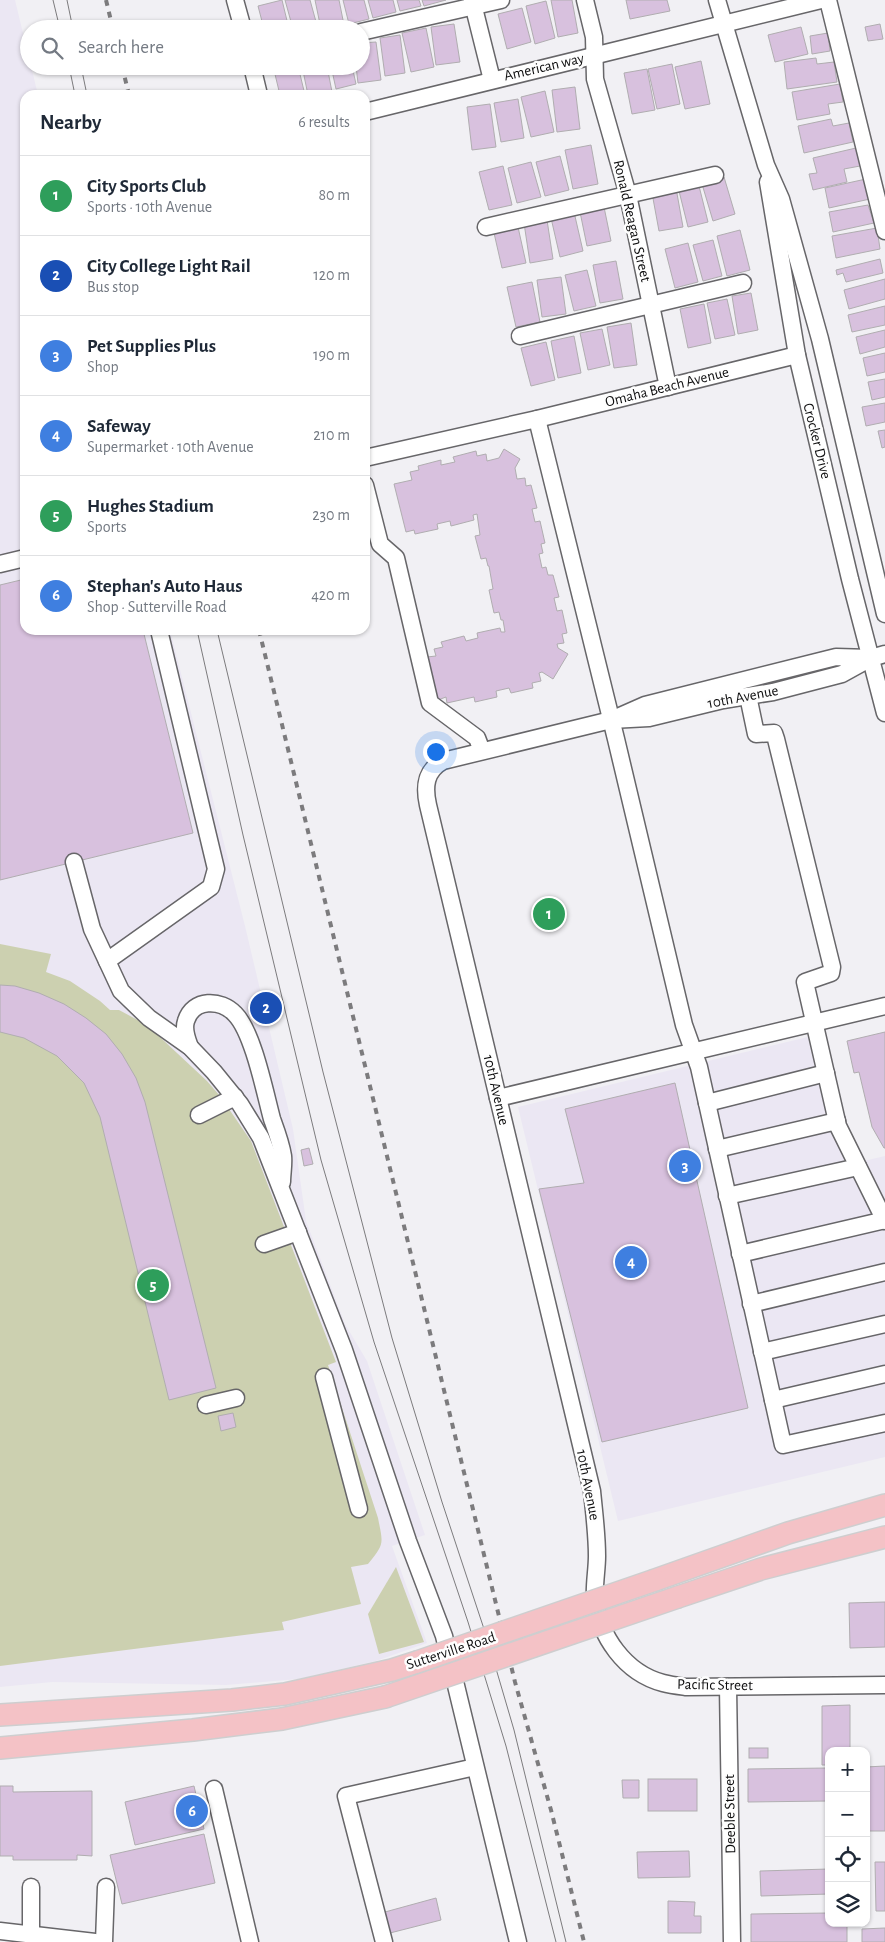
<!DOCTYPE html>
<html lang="en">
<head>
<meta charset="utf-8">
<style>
  :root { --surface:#fff; --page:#f6f6f7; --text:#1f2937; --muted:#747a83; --line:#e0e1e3; --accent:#9642b0 }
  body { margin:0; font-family:"Alegreya Sans",sans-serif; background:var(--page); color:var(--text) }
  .controls { position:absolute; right:15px; bottom:15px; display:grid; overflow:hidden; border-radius:10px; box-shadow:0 1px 4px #0004 }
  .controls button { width:45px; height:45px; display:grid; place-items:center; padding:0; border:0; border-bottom:1px solid var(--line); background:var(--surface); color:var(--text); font:25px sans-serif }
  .you { position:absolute; left:435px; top:751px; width:18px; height:18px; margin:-12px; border:4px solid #fff; border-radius:50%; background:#1a73e8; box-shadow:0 0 0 8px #1a73e833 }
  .badge { display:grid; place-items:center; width:32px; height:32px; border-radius:50%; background:var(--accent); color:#fff; font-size:16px; font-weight:700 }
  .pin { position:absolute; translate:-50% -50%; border:2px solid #fff; box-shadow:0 1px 5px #0006 }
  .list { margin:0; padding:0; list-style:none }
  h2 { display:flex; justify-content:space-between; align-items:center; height:65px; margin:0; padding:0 20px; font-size:21px }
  h2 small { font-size:16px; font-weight:400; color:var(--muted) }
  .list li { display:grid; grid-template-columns:32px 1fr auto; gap:15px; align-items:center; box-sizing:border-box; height:80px; padding:0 20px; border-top:1px solid var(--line) }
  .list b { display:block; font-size:19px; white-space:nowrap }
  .list p { margin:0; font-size:16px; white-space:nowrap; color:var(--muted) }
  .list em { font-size:16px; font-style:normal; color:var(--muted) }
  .icon { flex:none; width:28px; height:28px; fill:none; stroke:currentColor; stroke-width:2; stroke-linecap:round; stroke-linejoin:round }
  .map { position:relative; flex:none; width:885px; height:1942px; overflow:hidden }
  .search { position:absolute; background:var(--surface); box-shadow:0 1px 4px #0004; left:20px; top:20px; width:350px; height:55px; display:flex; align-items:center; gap:12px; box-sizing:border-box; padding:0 18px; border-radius:28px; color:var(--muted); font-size:19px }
  .panel { position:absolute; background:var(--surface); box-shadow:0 1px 4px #0004; left:20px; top:90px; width:350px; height:545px; border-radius:15px }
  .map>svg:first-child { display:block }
</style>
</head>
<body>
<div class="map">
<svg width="885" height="1942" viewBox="0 0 885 1942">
  <rect width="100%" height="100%" fill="#f1f0f4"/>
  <g fill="#ebe7f3">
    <path d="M0 0H15L29 58V66H31L38 95H25V630H170L245 926 293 1129 306 1221 345 1324 367 1361 425 1535 392 1546 427 1643 376 1661 298 1679 226 1685 52 1682 0 1687Z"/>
    <path d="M808 1037 831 1129 851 1164 885 1156V1457L618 1521 518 1107Z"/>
  </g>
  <g fill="#ccd0b0">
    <path d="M0 944 51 954 46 972 70 981 100 1001 110 1010H119L147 1025 207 1081 220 1096 251 1141 336 1362 328 1365 378 1518C383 1544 385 1543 368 1564L351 1567 361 1604 282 1622 284 1630 0 1666Z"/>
    <path d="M396 1567 424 1642 379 1654 368 1614Z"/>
  </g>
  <g fill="#d8c1de" stroke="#b0adb0">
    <path d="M282 0 289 29H264L258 6Z"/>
    <path d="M285 0H310L318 29H293Z"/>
    <path d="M315 0H339L344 25 321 29Z"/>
    <path d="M343 0H364L369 19 349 24Z"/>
    <path d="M368 0H393L396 12 373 18Z"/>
    <path d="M397 0H419L421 6 400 11Z"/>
    <path d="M422 0H446L424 6Z"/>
    <path d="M551 0H572L578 33 558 37Z"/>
    <path d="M626 0H667L670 11 630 19Z"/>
    <path d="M546 1 555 38 535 44 526 6Z"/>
    <path d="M522 8 531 42 507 49 498 14Z"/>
    <path d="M454 24 460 62 436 65 431 27Z"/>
    <path d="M880 24 883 39 868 41 865 27Z"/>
    <path d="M801 27 808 54 775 62 768 35Z"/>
    <path d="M426 28 434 67 411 72 402 33Z"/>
    <path d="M828 33 830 51 812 54 810 36Z"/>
    <path d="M400 35 405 73 385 76 380 38Z"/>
    <path d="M376 42 381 80 358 83 356 66H361V43Z"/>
    <path d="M816 58 817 64 834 62 837 82 787 89 784 62Z"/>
    <path d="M701 61 710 104 685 109 675 67Z"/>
    <path d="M672 64 680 104 657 109 648 69Z"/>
    <path d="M273 66H298L305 95H280Z"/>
    <path d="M302 66H327L332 92 308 95Z"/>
    <path d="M331 66H352L356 84 336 89Z"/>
    <path d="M647 69 655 110 632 114 624 73Z"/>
    <path d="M840 84 843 102 828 104 830 114 797 120 792 92Z"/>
    <path d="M575 87 580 129 557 132 552 90Z"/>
    <path d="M545 91 554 132 531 137 521 97Z"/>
    <path d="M518 99 524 138 501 142 494 103Z"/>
    <path d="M490 104 496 147 472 150 467 107Z"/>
    <path d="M831 119 833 126 849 123 853 142 804 153 798 126Z"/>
    <path d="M591 145 598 184 573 189 565 150Z"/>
    <path d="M856 148 860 166 844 169 847 182 813 190 809 174 817 173 813 158Z"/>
    <path d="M560 156 569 190 545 196 536 162Z"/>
    <path d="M531 162 541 197 517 203 508 168Z"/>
    <path d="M503 166 512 205 489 210 479 172Z"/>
    <path d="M724 177 735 214 713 221 702 184Z"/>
    <path d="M866 179 870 199 829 208 825 188Z"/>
    <path d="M698 182 708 222 688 227 678 187Z"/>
    <path d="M676 188 683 227 659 231 652 193Z"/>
    <path d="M868 205 874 223 833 232 829 212Z"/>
    <path d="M604 207 611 241 587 246 580 212Z"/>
    <path d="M574 212 583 251 560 257 551 218Z"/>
    <path d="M547 220 553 259 530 263 524 223Z"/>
    <path d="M518 227 526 263 502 268 494 233Z"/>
    <path d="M877 228 880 249 836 258 832 236Z"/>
    <path d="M740 230 750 270 727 276 717 236Z"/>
    <path d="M713 240 722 276 703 281 693 245Z"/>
    <path d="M688 243 698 282 675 288 665 249Z"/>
    <path d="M880 259 883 273 846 282 843 273 837 275 836 270Z"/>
    <path d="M616 261 623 299 600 303 593 265Z"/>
    <path d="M587 270 596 306 574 311 565 275Z"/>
    <path d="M561 277 566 314 542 317 537 280Z"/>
    <path d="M885 279V299L849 309 844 290Z"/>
    <path d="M532 282 540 322 516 327 507 287Z"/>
    <path d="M751 293 758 330 738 334 732 296Z"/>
    <path d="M727 299 735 335 715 339 707 303Z"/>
    <path d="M704 304 711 343 688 348 680 309Z"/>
    <path d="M885 306V325L852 332 848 315Z"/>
    <path d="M631 323 637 365 614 368 607 327Z"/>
    <path d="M602 329 610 365 588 370 580 333Z"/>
    <path d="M885 330V347L860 354 856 337Z"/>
    <path d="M574 336 581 373 558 378 551 341Z"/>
    <path d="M546 342 555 380 531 386 521 348Z"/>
    <path d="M885 353V372L867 376 863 358Z"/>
    <path d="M885 379V397L872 400 868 382Z"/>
    <path d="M885 403V422L866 426 862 407Z"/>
    <path d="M885 430V447L882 448 878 431Z"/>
    <path d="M504 449 520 459 515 468 517 479 525 478 526 486 531 485 537 508 532 509 535 522 540 521 545 543 541 544 543 553 539 554 542 568 546 567 548 575H553L559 597 554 598 557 611 562 610 567 633 562 634 564 643 557 644 558 648 568 654 553 679 542 672 539 673 541 681 532 683 533 688 511 693 509 688 496 691 497 697 475 702 474 697 447 703 446 697 438 700 427 657 436 656 434 649 443 647 441 642 464 636 466 641 478 638 477 633 500 628 501 632H505L503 620H501L499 612 494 613 489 590 493 589 489 566H488L486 558 481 559 475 536 480 535 477 514 473 515 474 520 451 526 450 521 437 524 438 529 415 534 414 530 406 532 394 484 412 480 410 472 419 470 418 466 441 460V465L455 462 453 457 476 451 477 456 486 454 487 461 499 458Z"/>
    <path d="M25 579V630H143L193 833 0 880V585Z"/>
    <path d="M0 985 15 986 39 993 64 1004 86 1018 106 1034 122 1054 136 1078 145 1102 216 1388 169 1400 100 1117 84 1083 57 1056 24 1038 0 1032Z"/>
    <path d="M885 1032V1148H884L872 1127 859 1072 854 1073 847 1041Z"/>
    <path d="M675 1083 748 1408 602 1442 539 1189 584 1183 565 1109Z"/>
    <path d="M309 1148 313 1164 304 1166 301 1150Z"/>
    <path d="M233 1413 236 1427 221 1431 218 1416Z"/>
    <path d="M885 1602V1647L850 1648 849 1603Z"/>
    <path d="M850 1705V1751H829V1765H822V1706Z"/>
    <rect x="749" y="1748" width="19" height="10"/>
    <path d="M885 1766V1831H866V1767Z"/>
    <path d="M829 1768V1801L748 1802V1769Z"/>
    <rect x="648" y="1779" width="49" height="32"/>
    <path d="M622 1780H639V1798H623Z"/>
    <path d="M0 1786H13V1792L92 1791V1856L77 1855V1860H13V1856H0Z"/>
    <path d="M194 1786 204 1829 135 1845 125 1802Z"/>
    <path d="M204 1834 215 1883 122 1904 110 1855Z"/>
    <path d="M689 1851 690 1877 638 1878 637 1852Z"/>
    <path d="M875 1862H885V1911H876Z"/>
    <path d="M829 1869V1894L761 1896 760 1871Z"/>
    <path d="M436 1898 441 1920 390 1933 385 1912Z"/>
    <path d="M668 1901 695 1902 694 1916H701V1933H668Z"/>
    <path d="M829 1913V1923H847V1942H751V1914Z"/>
    <path d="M885 1928V1942H862V1929Z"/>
  </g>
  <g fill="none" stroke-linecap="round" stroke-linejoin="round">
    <defs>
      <g id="minor">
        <path d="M235 0 243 29"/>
        <path d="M472 0 492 80"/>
        <path d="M585 0 594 37 595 79 628 195 668 387"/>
        <path d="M717 0 766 165 781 199 820 339 885 614"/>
        <path d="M828 0 885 231"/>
        <path d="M361 32 501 0"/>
        <path d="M252 66 259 95"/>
        <path d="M365 112 821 0"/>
        <path d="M768 182 797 355 850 579 885 713"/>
        <path d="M486 227 715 175"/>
        <path d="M520 336 743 283"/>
        <path d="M537 419 797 355"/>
        <path d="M365 458 537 419 616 739 684 1025 699 1067 783 1445 885 1423"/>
        <path d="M365 485 380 544 396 558 430 703 477 738 482 751"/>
        <path d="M0 564 25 558"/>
        <path d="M871 658 836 657 645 705 611 720 649 718 723 700 773 692 842 674 871 658 885 654"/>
        <path d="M748 696 756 734 774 733 776 739 832 967 831 973 805 982 838 1126 885 1221"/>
        <path d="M611 720 443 761C425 771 424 787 428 805L592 1491C594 1512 597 1534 597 1556 597 1570 594 1584 595 1598 599 1636 625 1673 663 1683 671 1685 679 1686 686 1687L885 1685"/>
        <path d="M74 862 92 929 121 991 149 1018 190 1047 214 1072 240 1104 261 1138 344 1350 408 1541 444 1636 518 1942"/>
        <path d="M107 961 211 887 216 869 159 630"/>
        <path d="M190 1047C187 1039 183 1030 186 1021 193 998 221 999 235 1014 253 1032 265 1093 272 1119 276 1130 281 1143 283 1156 284 1164 282 1174 282 1182"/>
        <path d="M498 1098 885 1006"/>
        <path d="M707 1103 826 1073"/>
        <path d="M199 1115 235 1097"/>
        <path d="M717 1149 837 1121"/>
        <path d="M727 1196 858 1167"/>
        <path d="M264 1244 298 1232"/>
        <path d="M740 1254 885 1220"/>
        <path d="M751 1304 885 1272"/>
        <path d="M762 1352 885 1324"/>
        <path d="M324 1377 359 1509"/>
        <path d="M773 1400 885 1374"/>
        <path d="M206 1405 236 1398"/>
        <path d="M728 1687 732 1942"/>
        <path d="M214 1789 250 1942"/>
        <path d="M0 1931 95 1942"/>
        <path d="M31 1935V1887"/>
        <path d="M104 1942 106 1887"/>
        <path d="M384 1942 346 1796 475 1767"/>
      </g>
      <g id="major">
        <path d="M655 1580 788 1533 885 1505"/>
        <path d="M678 1597 761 1569 885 1537"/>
        <path d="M0 1715 232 1700 285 1694 392 1670 417 1662"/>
        <path d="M0 1748 193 1730 282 1719 385 1697"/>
      </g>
    </defs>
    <use href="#minor" stroke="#676669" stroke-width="19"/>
    <use href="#major" stroke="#cececf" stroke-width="24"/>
    <use href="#minor" stroke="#fff" stroke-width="16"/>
    <use href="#major" stroke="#f4c2c6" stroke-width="21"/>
    <g stroke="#7c7b7d" stroke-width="1">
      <path d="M53 0 60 29"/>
      <path d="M67 0 73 29"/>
      <path d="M69 66 75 95"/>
      <path d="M81 66 87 95"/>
      <path d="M197 630 243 835 321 1160 374 1342 468 1622 506 1746 556 1942"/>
      <path d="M217 630 323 1072 392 1338 442 1502 487 1638 514 1730 566 1942"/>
    </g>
    <g stroke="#7c7b7d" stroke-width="4" stroke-dasharray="6 6" stroke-linecap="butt">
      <path d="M106 0 113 29"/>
      <path d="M122 66 129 95"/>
      <path d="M259 630 515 1682 551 1810 584 1942"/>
    </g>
    <defs>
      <g id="major-bridge">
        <path d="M417 1662 655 1580"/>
        <path d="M385 1697 678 1597"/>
      </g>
    </defs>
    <use href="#major-bridge" stroke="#cececf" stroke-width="24" stroke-linecap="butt"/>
    <use href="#major-bridge" stroke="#f4c2c6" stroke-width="21"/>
  </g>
  <g text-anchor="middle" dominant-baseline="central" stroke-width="5" stroke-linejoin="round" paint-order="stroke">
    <g font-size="15" fill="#0c0c0d" stroke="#fefefe">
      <text transform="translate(544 67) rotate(-13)">American way</text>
      <text transform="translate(632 221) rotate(77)">Ronald Reagan Street</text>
      <text transform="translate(667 387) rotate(-14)">Omaha Beach Avenue</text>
      <text transform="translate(817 441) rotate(76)">Crocker Drive</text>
      <text transform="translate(743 697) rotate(-11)">10th Avenue</text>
      <text transform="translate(496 1090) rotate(77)">10th Avenue</text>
      <text transform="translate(588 1485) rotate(79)">10th Avenue</text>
      <text transform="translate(451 1651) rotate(-18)">Sutterville Road</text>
      <text transform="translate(715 1685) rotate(1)">Pacific Street</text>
      <text transform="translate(730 1814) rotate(-91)">Deeble Street</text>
    </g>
  </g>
</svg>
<div class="controls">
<button>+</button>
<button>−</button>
<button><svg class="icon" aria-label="locate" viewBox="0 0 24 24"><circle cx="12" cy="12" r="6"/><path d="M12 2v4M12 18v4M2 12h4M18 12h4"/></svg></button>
<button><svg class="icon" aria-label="layers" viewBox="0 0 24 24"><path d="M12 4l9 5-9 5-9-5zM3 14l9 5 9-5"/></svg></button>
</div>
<div class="you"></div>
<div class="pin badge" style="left:549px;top:914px;background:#2e9e5b">1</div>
<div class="pin badge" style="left:266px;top:1008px;background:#1a4fb4">2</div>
<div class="pin badge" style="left:685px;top:1166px;background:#3f7fe0">3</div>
<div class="pin badge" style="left:631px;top:1262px;background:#3f7fe0">4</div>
<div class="pin badge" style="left:153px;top:1285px;background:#2e9e5b">5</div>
<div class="pin badge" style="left:192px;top:1811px;background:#3f7fe0">6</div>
<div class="search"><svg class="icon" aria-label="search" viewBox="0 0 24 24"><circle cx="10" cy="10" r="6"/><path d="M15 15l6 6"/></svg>Search here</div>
<section class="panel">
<h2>Nearby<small>6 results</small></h2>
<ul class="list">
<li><span class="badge" style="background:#2e9e5b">1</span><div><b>City Sports Club</b><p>Sports · 10th Avenue</p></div><em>80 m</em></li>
<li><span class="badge" style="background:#1a4fb4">2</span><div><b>City College Light Rail</b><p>Bus stop</p></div><em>120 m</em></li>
<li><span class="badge" style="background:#3f7fe0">3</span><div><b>Pet Supplies Plus</b><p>Shop</p></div><em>190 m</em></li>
<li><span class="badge" style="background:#3f7fe0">4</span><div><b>Safeway</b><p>Supermarket · 10th Avenue</p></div><em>210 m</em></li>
<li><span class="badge" style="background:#2e9e5b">5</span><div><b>Hughes Stadium</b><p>Sports</p></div><em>230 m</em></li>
<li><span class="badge" style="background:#3f7fe0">6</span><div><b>Stephan's Auto Haus</b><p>Shop · Sutterville Road</p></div><em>420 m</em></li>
</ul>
</section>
</div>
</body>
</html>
